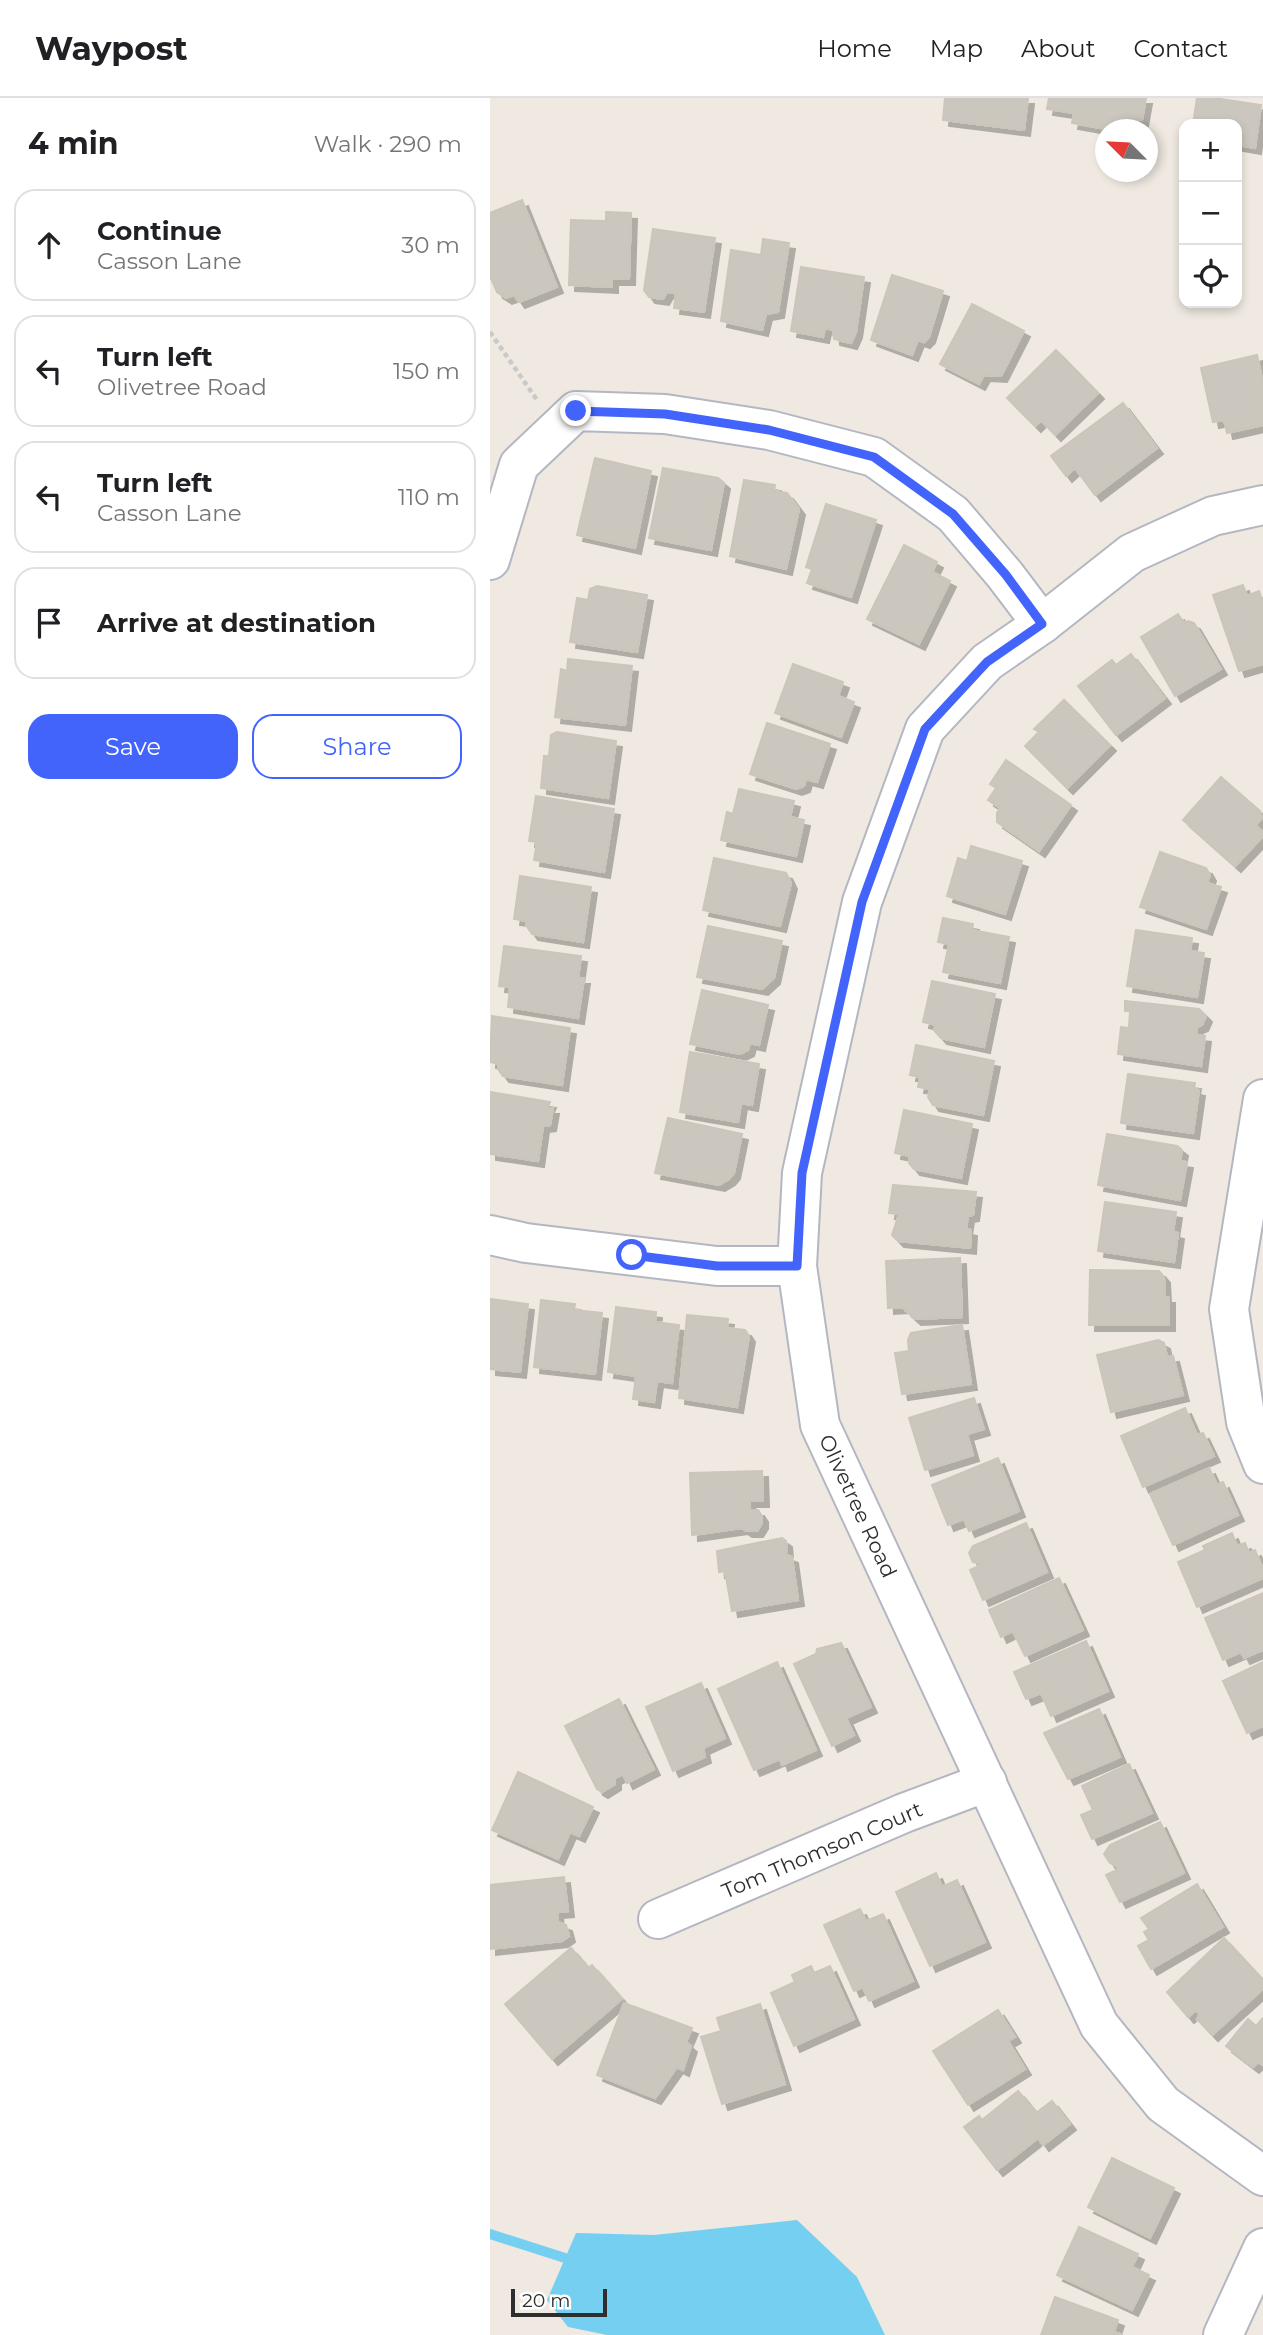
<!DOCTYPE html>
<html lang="en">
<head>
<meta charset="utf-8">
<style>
  :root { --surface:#fff; --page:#f2f2f2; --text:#202124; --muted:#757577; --line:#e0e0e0; --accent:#4264fb }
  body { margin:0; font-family:Montserrat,sans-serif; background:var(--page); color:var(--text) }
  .controls { position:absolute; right:21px; top:21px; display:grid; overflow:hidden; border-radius:14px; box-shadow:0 4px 10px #0003 }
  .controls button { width:63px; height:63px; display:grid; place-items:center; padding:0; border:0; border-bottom:2px solid var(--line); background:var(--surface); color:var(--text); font:35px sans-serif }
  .compass { position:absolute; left:605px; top:21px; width:63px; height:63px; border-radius:50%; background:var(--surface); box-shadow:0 4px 10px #0003; rotate:294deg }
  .scale { position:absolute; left:21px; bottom:18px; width:96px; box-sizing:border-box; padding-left:7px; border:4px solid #2e2e2e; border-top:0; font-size:19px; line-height:24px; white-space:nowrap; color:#2e2e2e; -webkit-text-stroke:5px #fff; paint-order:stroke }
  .stop { position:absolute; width:21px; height:21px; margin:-16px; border:5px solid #4264fb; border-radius:50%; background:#fff }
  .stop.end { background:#4264fb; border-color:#fff; box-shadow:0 2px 7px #0008 }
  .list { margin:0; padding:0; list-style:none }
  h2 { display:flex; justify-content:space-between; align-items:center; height:91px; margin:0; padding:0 28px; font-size:30px }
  h2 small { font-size:23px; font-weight:400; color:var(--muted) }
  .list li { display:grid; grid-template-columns:46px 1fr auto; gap:21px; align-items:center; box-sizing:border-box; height:112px; margin:0 14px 14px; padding:0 14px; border:2px solid var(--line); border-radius:21px }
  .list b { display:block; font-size:26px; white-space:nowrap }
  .list p { margin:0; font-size:23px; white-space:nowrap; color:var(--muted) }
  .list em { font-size:23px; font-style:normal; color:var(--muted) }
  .actions { display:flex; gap:14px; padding:21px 28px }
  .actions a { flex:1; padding:16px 0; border:2px solid var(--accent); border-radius:21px; text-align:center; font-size:24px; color:var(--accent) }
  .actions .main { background:var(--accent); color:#fff }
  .icon { flex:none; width:38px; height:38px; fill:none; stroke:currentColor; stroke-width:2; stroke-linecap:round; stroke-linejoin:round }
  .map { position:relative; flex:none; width:773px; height:2237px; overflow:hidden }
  header { display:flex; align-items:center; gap:42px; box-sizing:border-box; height:98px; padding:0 35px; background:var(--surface); border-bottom:2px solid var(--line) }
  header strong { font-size:33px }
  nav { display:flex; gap:38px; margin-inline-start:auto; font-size:24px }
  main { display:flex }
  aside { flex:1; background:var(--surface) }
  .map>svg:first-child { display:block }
</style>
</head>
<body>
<header>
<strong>Waypost</strong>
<nav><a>Home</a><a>Map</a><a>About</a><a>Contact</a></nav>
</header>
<main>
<aside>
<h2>4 min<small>Walk · 290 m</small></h2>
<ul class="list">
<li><svg class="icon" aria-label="ahead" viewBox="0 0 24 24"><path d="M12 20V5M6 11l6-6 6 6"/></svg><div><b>Continue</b><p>Casson Lane</p></div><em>30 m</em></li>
<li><svg class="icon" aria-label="left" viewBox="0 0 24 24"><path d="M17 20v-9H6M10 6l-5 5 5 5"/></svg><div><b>Turn left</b><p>Olivetree Road</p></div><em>150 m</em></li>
<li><svg class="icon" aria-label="left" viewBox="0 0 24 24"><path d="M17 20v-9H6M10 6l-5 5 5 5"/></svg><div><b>Turn left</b><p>Casson Lane</p></div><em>110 m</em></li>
<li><svg class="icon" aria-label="arrive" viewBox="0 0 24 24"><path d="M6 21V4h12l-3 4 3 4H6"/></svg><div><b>Arrive at destination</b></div></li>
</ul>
<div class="actions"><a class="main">Save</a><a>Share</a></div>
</aside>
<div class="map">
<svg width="773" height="2237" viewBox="0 0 773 2237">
  <defs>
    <filter id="shadow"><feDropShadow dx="6" dy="6" stdDeviation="0" flood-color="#0004"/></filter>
  </defs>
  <rect width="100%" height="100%" fill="#efe9e1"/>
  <path fill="#75cff0" d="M307 2122 367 2179 395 2237H117L78 2229 57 2202 86 2135 164 2137Z"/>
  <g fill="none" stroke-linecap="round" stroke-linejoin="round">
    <path stroke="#75cff0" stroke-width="10" d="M0 2136 75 2160"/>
  </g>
  <g fill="#cbc7bf" stroke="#cbc5ba" stroke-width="2" filter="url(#shadow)">
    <path d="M455 0H538L534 32 453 22Z"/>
    <path d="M559 0H656L652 22 640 20 638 32H621L582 25 584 15 557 11Z"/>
    <path d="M707 0H724L771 7 765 50 747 47V26H703Z"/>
    <path d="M32 102 67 189 29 204 24 197 16 200 7 194 0 178V115Z"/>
    <path d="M116 114 141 115 139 181H122V189L79 187 81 122 116 123Z"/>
    <path d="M163 131 225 140 214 214 184 210 186 195 177 194 173 201 159 199 154 192Z"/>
    <path d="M273 141 299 145 288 214 276 216 272 232 231 223 241 152 271 157Z"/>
    <path d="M311 169 374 179 366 234 361 245 344 241 343 232 335 230 333 239 301 233Z"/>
    <path d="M402 177 453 193 439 239 434 244 428 242 422 257 381 242Z"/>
    <path d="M482 206 534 233 511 278 494 277 489 286 450 266Z"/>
    <path d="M566 252 608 295 565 337 551 322 545 328 517 300Z"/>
    <path d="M767 257 773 286V327L737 335 734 322 723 324 711 270Z"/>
    <path d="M633 305 667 350 605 397 585 370 576 378 561 358Z"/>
    <path d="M105 360 161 373 145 450 87 437Z"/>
    <path d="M173 370 228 380 234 385 221 452 159 440Z"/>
    <path d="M254 382 285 387 284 393 297 395 309 411 296 471 240 458Z"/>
    <path d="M336 406 386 422 361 499 317 485 322 471 316 469Z"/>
    <path d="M414 447 447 464 442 474 460 483 429 546 377 521Z"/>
    <path d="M753 487 757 498 769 493 773 505V566L749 573 723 497Z"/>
    <path d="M107 488 157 497 147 554 80 544 87 500 98 502 100 491Z"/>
    <path d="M688 516 694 525 698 523 704 525 731 571 685 598 651 539Z"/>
    <path d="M641 556 675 600 626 637 588 588 622 562 626 567Z"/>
    <path d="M78 561 142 568 135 627 65 619 71 571 77 573Z"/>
    <path d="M303 566 353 584 348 598 364 604 351 639 285 615Z"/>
    <path d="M574 602 620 647 577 690 535 648 549 634 544 631Z"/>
    <path d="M277 625 340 646 327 684 316 681 314 688 306 691 260 676Z"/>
    <path d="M67 634 126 643 118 700 51 690 54 658H59L61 637Z"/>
    <path d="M516 662 581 707 549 753 507 724V715L510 710 498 702 506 690 500 686Z"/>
    <path d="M731 679 770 713 772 720 765 727 773 734V738L745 768 693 722Z"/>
    <path d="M249 691 304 703 300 719 314 722 306 758 231 742 237 714 243 716Z"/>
    <path d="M46 698 124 711 114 774 44 762 47 744 39 743Z"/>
    <path d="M481 748 532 763 515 816 457 798 468 760 477 763Z"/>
    <path d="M670 754 716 770 720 777 717 785 731 789 716 831 650 809Z"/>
    <path d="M224 760 296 775 301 785 290 828 213 812Z"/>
    <path d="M30 778 101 789 93 844 42 836 36 827 37 823 24 821Z"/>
    <path d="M453 820 483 826 482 832 519 839 510 885 453 874 459 846 448 844Z"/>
    <path d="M218 828 292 843 284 880 272 891 207 879Z"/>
    <path d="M646 832 702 840 700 853 714 855 707 899 637 888Z"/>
    <path d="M14 848 91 858 88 880H94L88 920 18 909 20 889 9 888Z"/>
    <path d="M442 883 505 896 494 949 451 940 444 932 446 927 433 924Z"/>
    <path d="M212 892 278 907 269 947 260 945 258 952 250 956 200 946Z"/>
    <path d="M635 903 709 911 716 918 712 927 707 929 706 937 715 938 711 968 628 956 631 929 639 930 640 913H635Z"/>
    <path d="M2 918 80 930 72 987 13 978 8 971 9 966 0 964Z"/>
    <path d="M426 947 504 963 493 1017 443 1007 438 999 440 991 428 989 430 979 420 977Z"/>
    <path d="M200 954 269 966 262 1007 251 1005 248 1024 190 1014Z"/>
    <path d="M638 976 705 985 704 991 709 992 703 1035 631 1025Z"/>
    <path d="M0 994 60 1004 57 1010H63L60 1027 53 1028 48 1063 0 1056Z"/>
    <path d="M414 1012 482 1026 471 1080 424 1071 419 1065 420 1058 405 1055Z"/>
    <path d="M178 1020 252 1036 244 1075 239 1081 229 1087 165 1075Z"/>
    <path d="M617 1036 687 1048 692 1052 690 1063 697 1064 690 1102 608 1087Z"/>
    <path d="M403 1087 486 1094 483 1117 478 1118 476 1131 481 1132 480 1150 408 1143 402 1137 409 1116 399 1115Z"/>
    <path d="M615 1104 686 1114 683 1134 688 1135 684 1164 608 1153Z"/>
    <path d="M470 1160 472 1219 425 1221 415 1212 414 1209 398 1210 396 1163Z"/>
    <path d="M600 1172 669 1173 674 1179 675 1199H679V1227H599Z"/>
    <path d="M0 1201 38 1206 30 1274 0 1271Z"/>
    <path d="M51 1202 85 1206 84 1212 112 1215 105 1276 44 1269Z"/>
    <path d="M126 1209 166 1214 165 1224 189 1227 182 1285 167 1283 164 1304 143 1301 146 1278 118 1274Z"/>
    <path d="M197 1217 238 1221 237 1230 255 1232 259 1238 247 1309 189 1300Z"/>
    <path d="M472 1227 481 1286 412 1296 405 1255 419 1253 418 1242 421 1235Z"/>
    <path d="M668 1242 674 1245 677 1259 683 1258 693 1297 621 1314 607 1257Z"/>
    <path d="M484 1300 494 1331 477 1336 483 1357 435 1372 419 1320Z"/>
    <path d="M695 1310 707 1337 713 1335 724 1358 653 1389 631 1338Z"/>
    <path d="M508 1360 529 1413 479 1433 474 1421 458 1427 442 1387Z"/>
    <path d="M719 1370 727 1387 733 1384 748 1417 683 1447 660 1396Z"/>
    <path d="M272 1373 273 1403H259L260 1412H268L272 1418V1425L267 1433H256L252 1430 202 1437 200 1375Z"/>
    <path d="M536 1425 557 1474 493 1502 480 1472 493 1466 483 1464 479 1455 483 1448Z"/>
    <path d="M742 1435 747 1448 755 1445 759 1455 765 1452 773 1471V1480L707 1509 688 1464 715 1452 713 1448Z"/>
    <path d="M292 1440 296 1443 297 1454 294 1456 302 1459 308 1502 242 1513 235 1473 229 1474 227 1453Z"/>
    <path d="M569 1480 593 1532 535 1558 523 1533 511 1539 499 1512Z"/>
    <path d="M773 1495V1552L754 1560 751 1554 733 1562 715 1520Z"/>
    <path d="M596 1543 618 1593 561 1618 551 1595 536 1601 524 1574Z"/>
    <path d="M351 1545 381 1609 356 1620 364 1637 342 1648 304 1566 326 1556 327 1551Z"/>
    <path d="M287 1564 326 1652 292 1667 290 1661 264 1672 228 1591Z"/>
    <path d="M773 1564V1628L757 1635 733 1583Z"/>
    <path d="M211 1585 235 1640 213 1650 215 1659 183 1673 156 1609Z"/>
    <path d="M129 1601 164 1671 137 1685 133 1676 125 1680V1686L112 1694 107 1691 75 1628Z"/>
    <path d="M609 1611 630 1659 578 1681 554 1635Z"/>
    <path d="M639 1666 662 1715 602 1741 591 1717 603 1712 592 1688Z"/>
    <path d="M28 1674 103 1709 89 1738 80 1734 68 1761 2 1732Z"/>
    <path d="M670 1724 694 1775 630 1804 616 1777 631 1770 620 1765 614 1756 620 1747Z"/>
    <path d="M446 1775 452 1789 467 1782 495 1844 440 1868 406 1794Z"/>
    <path d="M74 1779 78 1813 67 1814 68 1824 76 1827 79 1838 72 1843 0 1851V1787Z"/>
    <path d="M707 1786 733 1829 661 1871 648 1848 659 1842 654 1834 659 1831 651 1820Z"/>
    <path d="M370 1811 376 1823 393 1816 423 1883 379 1903 373 1889 364 1893 334 1827Z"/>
    <path d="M734 1840 773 1882V1891L722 1937 707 1921 710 1916 706 1912 698 1919 677 1894Z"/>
    <path d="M81 1850 98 1870 102 1867 132 1901 62 1961 15 1906Z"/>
    <path d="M321 1868 324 1875 340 1868 364 1921 304 1948 281 1895 305 1884 302 1877Z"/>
    <path d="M134 1905 202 1930 196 1944 201 1948 193 1972 187 1969 165 2000 107 1977Z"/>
    <path d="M270 1906 295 1986 232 2006 211 1939 231 1933 227 1920Z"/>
    <path d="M508 1912 525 1939 518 1943 535 1971 478 2007 443 1953Z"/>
    <path d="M773 1920V1967L768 1964 763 1969 736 1948 758 1921 766 1928Z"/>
    <path d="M528 1993 546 2015 562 2003 580 2026 553 2047 548 2040 507 2072 474 2029 489 2018 492 2022Z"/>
    <path d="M622 2060 684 2090 660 2140 598 2109Z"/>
    <path d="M589 2129 648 2156 642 2169 659 2177 642 2212 567 2177Z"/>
    <path d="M565 2199 628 2222 624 2234 633 2237H551Z"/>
  </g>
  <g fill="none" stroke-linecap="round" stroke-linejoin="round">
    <defs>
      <g id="minor">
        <path d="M773 407 723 418 642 455 552 526 497 564 435 631 372 804 312 1075 307 1168 330 1327 609 1927 673 2006 773 2078"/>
        <path d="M0 462 29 367 86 313 175 316 279 332 384 359 463 416 515 477 552 526"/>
        <path d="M773 1001 739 1211 756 1324 773 1366"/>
        <path d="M0 1137 36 1145 227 1168H307"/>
        <path d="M168 1821 414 1715 497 1684"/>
        <path d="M733 2237 773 2150"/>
      </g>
    </defs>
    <use href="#minor" stroke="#b4b7c1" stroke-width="42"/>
    <path stroke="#c9c9c9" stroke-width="4.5" stroke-dasharray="5 3.5" stroke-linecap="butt" d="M0 234 47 302"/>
    <use href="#minor" stroke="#fff" stroke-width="38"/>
  </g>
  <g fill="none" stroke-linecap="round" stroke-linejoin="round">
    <path stroke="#4264fb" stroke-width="9" d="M86 313 175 316 279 332 384 359 463 416 516 477 552 526 497 564 435 631 372 804 312 1075 307 1168H227L142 1157"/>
  </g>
  <g text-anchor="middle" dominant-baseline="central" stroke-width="5" stroke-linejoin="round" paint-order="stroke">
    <g font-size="21" fill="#2e2e2e" stroke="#fff">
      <text transform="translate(368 1408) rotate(65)">Olivetree Road</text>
      <text transform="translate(332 1752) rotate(-23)">Tom Thomson Court</text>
    </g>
  </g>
</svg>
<div class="controls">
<button>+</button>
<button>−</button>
<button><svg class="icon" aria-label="locate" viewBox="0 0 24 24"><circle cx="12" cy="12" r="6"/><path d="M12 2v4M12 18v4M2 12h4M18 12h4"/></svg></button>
</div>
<svg class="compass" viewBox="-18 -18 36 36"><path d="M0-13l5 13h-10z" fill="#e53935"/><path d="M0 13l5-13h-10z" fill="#757577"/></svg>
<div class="scale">20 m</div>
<div class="stop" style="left:142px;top:1157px"></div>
<div class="stop end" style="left:86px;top:313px"></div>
</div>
</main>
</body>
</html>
